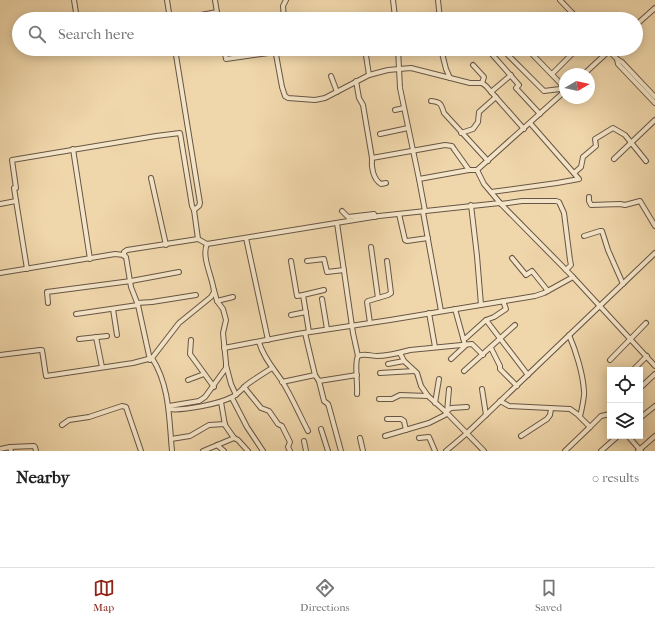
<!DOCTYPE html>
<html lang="en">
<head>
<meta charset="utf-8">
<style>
  :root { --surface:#fff; --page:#f6f6f6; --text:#222; --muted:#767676; --line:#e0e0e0; --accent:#8f2418 }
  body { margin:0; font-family:"IM FELL French Canon",serif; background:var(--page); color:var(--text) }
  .controls { position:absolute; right:12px; bottom:12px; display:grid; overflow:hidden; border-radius:0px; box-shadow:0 2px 10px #0003 }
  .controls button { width:36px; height:36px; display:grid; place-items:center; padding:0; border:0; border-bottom:1px solid var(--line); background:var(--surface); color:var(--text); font:20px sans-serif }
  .compass { position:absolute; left:559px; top:68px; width:36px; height:36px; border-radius:50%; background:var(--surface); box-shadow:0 2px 10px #0003; rotate:81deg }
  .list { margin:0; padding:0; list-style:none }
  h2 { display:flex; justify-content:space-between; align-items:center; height:52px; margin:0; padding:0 16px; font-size:17px }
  h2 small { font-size:13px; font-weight:400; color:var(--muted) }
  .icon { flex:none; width:22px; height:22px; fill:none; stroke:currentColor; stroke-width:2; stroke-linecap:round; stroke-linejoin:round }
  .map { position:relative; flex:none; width:655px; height:451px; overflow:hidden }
  .search { position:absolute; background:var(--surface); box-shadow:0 2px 10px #0003; left:12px; right:12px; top:12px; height:44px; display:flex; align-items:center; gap:10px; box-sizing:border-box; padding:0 14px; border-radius:22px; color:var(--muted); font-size:15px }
  .sheet { height:116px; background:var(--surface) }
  nav { display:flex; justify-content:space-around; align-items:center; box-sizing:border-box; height:56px; border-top:1px solid var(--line); background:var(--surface); font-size:11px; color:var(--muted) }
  nav a { display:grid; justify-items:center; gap:2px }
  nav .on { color:var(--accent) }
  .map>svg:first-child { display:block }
</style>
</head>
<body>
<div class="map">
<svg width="655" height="451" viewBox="0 0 655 451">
  <rect width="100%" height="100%" fill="#f0d7ab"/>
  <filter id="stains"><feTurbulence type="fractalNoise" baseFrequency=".005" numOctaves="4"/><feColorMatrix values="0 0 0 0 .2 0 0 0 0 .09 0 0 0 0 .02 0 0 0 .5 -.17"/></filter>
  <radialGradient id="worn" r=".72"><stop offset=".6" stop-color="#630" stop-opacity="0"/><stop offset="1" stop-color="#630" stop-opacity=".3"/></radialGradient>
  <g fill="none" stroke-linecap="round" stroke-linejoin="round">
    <defs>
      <g id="minor">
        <path d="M74 0 77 19"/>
        <path d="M167 0 170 19"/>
        <path d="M215 0 218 19"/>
        <path d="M393 0 395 17"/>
        <path d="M438 0 440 19"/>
        <path d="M560 0 578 19"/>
        <path d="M179 19 217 12"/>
        <path d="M284 19 283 6 286 0"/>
        <path d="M364 19 440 16"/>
        <path d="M565 19 572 13"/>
        <path d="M636 25 655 8"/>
        <path d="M175 49 200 203 199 206 194 210 198 239 207 244 379 216 500 203"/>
        <path d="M224 49 226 59 276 52"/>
        <path d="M275 49 282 87 285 96 288 98 315 100 325 98 369 75 388 70 411 68 470 83H482L486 86 524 129"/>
        <path d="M365 49 369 75"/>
        <path d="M398 49 400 88 419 179 425 211"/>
        <path d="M441 49 446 69 450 78"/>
        <path d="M502 49 544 91 560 89 564 92"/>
        <path d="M534 49 532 52 533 55 565 88"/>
        <path d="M607 49 617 59 618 64 655 103"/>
        <path d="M490 52 519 85 516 88 540 114"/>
        <path d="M617 59 622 62 655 97"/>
        <path d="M473 65 484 77 482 83"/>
        <path d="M552 74 577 49"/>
        <path d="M584 74 611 49"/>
        <path d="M331 76 337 92"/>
        <path d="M356 81 359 98 363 105 372 158 445 145 452 146 454 149 469 170"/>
        <path d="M491 92 511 75"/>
        <path d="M431 101C441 102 441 104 444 113L488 161"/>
        <path d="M395 110 404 108"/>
        <path d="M461 133 473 129 478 122 479 112 496 97"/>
        <path d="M380 134 408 128"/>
        <path d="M73 149 90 259"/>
        <path d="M372 158C371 167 373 179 381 184L386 183"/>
        <path d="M614 159 655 120"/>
        <path d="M477 170 565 91"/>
        <path d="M574 173 581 167 583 157 596 146 595 139 613 128 625 135 646 161"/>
        <path d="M151 178 166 245"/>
        <path d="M419 179 469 170H477L484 184 501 204 573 277 655 366"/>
        <path d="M491 192 557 183 579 179 530 123"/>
        <path d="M589 197V201L591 205 620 204 625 205 640 201 655 226"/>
        <path d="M0 204 16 201"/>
        <path d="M501 204 522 201H556L559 202 564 213 570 260 571 265 566 270"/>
        <path d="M471 205 477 256 481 305"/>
        <path d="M342 211 348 217 374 214 375 217"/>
        <path d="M423 212 441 311"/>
        <path d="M399 214 405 240 407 241 428 238"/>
        <path d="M337 223 353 333 358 356C354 362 358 384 357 394"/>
        <path d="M584 236 600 231H602L608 250 623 284"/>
        <path d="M246 238 268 340"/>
        <path d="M371 247 378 298"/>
        <path d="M124 256V252L127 250 198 239"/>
        <path d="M512 258 526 275 532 271 548 291"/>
        <path d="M291 261 297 296 303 295 309 332"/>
        <path d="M307 261 324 259 327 272 344 270"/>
        <path d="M27 269 14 188H16L12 160 156 136 180 133 192 206 194 210"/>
        <path d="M0 273 115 254 124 255 126 257 131 287 138 305 150 360"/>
        <path d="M303 295 324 290"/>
        <path d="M322 299 327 329"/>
        <path d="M217 301 233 297"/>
        <path d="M48 303 47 292 131 281 179 272"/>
        <path d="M137 303 152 302 196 295"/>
        <path d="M113 309 117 335"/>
        <path d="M455 309 465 345"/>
        <path d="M429 313 435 347"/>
        <path d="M76 314 138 305"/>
        <path d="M291 315 306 312"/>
        <path d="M486 320 528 375"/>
        <path d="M370 323 367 302 368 301 388 295 391 293 387 261"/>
        <path d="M305 333 315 375 319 381 357 375"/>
        <path d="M569 335C576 351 583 374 584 391 585 394 581 413 580 416"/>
        <path d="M96 337 102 367"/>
        <path d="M463 338H466L486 320 494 317 506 309 503 301"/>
        <path d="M79 339 107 336"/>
        <path d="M191 340 190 354 214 387"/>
        <path d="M259 342C263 357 274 369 282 381 292 397 299 414 308 431"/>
        <path d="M224 348 297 334 390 320 535 296 544 293 573 277"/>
        <path d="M491 348 500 366V369L517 386"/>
        <path d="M400 353 404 361 417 373 421 386 428 396 447 413 484 451"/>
        <path d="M0 355 40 350H42L46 376 133 363 152 358 179 323 211 297 214 292C213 278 201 257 207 244"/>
        <path d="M358 356C364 353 371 356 377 356 388 356 399 353 410 350L472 344 483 355"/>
        <path d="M152 358C170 386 169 420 172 451"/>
        <path d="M451 359 466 345"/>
        <path d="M610 360 646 323"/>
        <path d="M388 364 404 361"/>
        <path d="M226 365 231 384 236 395"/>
        <path d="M633 370 647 356"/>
        <path d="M464 371 515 325"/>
        <path d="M380 373 414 371"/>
        <path d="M188 380 204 374"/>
        <path d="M319 381 324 401 328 404 329 407 341 451"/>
        <path d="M282 382 315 375"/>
        <path d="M244 387 261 408 269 411 278 424 282 426 290 442 288 447 290 451"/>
        <path d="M640 388 655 374"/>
        <path d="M482 389 486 415"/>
        <path d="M232 398 247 427 263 451"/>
        <path d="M379 399H392L400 395 428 396"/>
        <path d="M500 401 509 406 570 409 577 414 590 427 565 451"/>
        <path d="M221 402 225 425 234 438"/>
        <path d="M435 403 439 379"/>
        <path d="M169 406 199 401 205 397 226 368V363L223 333 226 320 223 309 217 301 214 290"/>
        <path d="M169 409C183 411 219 404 232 397 239 394 243 387 249 383 256 378 264 373 272 368"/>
        <path d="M447 412 449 389"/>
        <path d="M640 418 655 406"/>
        <path d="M387 419H401L404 421 406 430"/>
        <path d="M62 425 69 420 89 417 122 406 126 407 141 451"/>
        <path d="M590 427 601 416 610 414"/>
        <path d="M321 429 328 451"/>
        <path d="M385 436 429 423 445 415 448 410 451 408 467 407"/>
        <path d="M521 436 547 419 550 415 551 409"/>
        <path d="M628 436 641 451"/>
        <path d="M360 438 363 451"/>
        <path d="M419 438 429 437 435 451"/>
        <path d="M171 439 190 436 209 425 225 424"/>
        <path d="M304 441 306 451"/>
        <path d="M217 445 224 451"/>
        <path d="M0 449 10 447"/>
        <path d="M11 451 10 447 34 446 35 447 36 451"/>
        <path d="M203 451 234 438 238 440 248 451"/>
        <path d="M446 451 466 434 655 253"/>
        <path d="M601 451 618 436"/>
        <path d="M638 451 655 436"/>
      </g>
    </defs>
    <use href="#minor" stroke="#675646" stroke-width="6"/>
    <use href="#minor" stroke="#f5e5c8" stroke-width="4"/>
  </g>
  <rect width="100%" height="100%" filter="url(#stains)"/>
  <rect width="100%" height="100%" fill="url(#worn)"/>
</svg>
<div class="controls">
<button><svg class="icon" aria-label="locate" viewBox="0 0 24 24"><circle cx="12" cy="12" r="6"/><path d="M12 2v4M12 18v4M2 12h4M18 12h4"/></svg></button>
<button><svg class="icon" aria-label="layers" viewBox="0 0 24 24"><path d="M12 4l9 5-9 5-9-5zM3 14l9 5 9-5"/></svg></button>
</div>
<svg class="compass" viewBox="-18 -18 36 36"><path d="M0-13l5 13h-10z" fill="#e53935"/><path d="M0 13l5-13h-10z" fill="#767676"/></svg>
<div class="search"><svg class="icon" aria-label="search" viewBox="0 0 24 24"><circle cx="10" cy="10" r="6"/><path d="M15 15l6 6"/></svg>Search here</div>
</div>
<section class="sheet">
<h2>Nearby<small>0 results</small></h2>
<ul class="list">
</ul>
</section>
<nav>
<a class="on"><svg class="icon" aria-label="map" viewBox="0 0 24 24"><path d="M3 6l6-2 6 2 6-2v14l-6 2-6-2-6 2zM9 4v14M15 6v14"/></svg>Map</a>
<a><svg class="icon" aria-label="directions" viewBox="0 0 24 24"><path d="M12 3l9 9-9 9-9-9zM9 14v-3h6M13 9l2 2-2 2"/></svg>Directions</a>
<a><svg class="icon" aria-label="saved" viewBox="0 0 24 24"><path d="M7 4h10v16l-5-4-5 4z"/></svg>Saved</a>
</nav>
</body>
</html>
